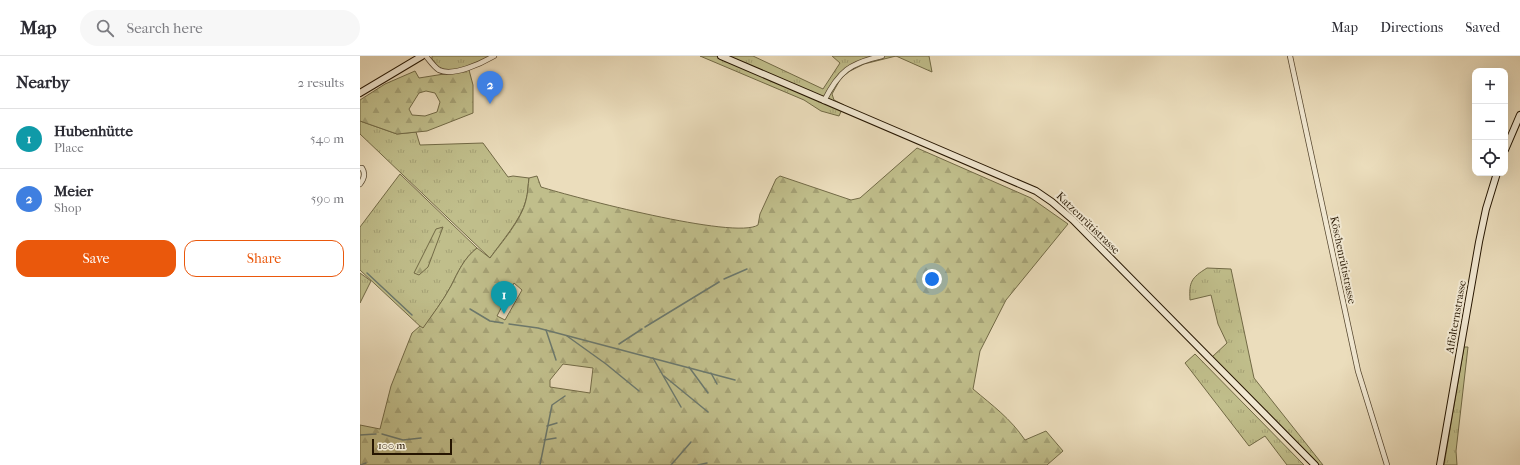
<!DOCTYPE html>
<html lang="en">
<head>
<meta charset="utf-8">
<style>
  :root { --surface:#fff; --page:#f7f7f7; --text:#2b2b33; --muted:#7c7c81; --line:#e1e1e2; --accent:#ea580c }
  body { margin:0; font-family:"IM FELL French Canon",serif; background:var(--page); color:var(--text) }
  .controls { position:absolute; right:12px; top:12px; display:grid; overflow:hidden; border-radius:8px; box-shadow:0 4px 16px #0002 }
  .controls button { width:36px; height:36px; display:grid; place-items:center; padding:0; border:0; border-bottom:1px solid var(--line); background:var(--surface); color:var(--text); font:20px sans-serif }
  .scale { position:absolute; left:12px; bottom:10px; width:80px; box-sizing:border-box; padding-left:4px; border:2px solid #251501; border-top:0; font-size:11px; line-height:14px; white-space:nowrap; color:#251501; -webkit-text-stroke:3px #f2e9d3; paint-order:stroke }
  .you { position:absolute; left:572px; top:223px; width:14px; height:14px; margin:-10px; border:3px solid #fff; border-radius:50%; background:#1a73e8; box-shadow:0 0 0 6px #1a73e833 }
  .badge { display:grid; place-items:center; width:26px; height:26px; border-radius:50%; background:var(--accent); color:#fff; font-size:13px; font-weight:700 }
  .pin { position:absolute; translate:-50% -33px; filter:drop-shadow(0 1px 2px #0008) }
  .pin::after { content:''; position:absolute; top:21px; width:14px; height:12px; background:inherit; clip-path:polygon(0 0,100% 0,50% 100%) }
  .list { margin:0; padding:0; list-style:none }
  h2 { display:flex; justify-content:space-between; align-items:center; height:52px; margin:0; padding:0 16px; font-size:17px }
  h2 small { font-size:13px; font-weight:400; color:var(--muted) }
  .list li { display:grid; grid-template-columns:26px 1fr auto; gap:12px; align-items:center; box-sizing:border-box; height:60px; padding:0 16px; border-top:1px solid var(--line) }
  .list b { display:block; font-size:15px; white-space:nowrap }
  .list p { margin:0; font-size:13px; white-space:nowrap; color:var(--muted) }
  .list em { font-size:13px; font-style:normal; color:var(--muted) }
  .actions { display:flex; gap:8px; padding:12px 16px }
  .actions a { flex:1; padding:9px 0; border:1px solid var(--accent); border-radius:12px; text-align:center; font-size:14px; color:var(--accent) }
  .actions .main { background:var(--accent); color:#fff }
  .icon { flex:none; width:22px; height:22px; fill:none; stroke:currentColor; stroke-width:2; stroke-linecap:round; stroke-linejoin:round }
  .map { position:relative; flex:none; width:1160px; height:409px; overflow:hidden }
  header { display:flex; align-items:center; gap:24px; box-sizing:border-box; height:56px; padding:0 20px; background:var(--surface); border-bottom:1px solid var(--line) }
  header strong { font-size:19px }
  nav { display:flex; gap:22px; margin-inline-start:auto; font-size:14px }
  .search { width:280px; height:36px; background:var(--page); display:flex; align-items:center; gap:10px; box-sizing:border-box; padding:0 14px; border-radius:22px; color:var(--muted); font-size:15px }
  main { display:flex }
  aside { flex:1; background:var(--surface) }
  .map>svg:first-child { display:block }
</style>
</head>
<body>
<header>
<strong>Map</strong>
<div class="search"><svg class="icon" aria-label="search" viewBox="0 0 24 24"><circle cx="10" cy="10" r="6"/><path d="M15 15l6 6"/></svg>Search here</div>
<nav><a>Map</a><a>Directions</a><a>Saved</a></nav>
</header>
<main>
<aside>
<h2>Nearby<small>2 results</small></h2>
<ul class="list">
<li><span class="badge" style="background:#0f9aa8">1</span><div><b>Hubenhütte</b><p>Place</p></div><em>540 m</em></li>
<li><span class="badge" style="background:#3f7fe0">2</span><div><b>Meier</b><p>Shop</p></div><em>590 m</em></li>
</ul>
<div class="actions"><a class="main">Save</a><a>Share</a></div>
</aside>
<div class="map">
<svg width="1160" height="409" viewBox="0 0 1160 409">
  <defs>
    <pattern id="grass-tufts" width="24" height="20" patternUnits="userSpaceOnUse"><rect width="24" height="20" fill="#c0be8b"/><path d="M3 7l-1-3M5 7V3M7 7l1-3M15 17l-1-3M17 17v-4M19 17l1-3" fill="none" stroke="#a5a276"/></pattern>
    <pattern id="forest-firs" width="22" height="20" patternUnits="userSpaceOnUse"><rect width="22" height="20" fill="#c0be8b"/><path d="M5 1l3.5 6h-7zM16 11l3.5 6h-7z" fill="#a5a276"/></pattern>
  </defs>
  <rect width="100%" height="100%" fill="#ebddbc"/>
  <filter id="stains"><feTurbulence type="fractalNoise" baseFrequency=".005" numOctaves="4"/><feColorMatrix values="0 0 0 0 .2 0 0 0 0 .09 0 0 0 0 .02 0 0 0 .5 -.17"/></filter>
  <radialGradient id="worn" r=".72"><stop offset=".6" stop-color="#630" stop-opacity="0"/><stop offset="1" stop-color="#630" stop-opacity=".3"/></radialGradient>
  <g fill="url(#grass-tufts)" stroke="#726a46">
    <path d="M72 0H131C119 6 100 16 86 14 80 14 76 8 72 3Z"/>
    <path d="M340 0H393L463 33 480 7 472 0H569L572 16 536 0 504 8 490 15 481 22 472 38 474 44 484 49 479 60 461 55 444 44Z"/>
    <path d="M0 65 37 78 56 76 60 89 123 87 148 121 153 120 169 122C168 129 168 137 166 144 161 164 141 186 130 202L0 78Z"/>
    <path d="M40 118 117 192C104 202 98 216 91 230 83 245 72 259 63 273L0 214V171Z"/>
    <path d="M847 212 871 213 894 322 963 409H958L852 301 867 287 858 268 851 239 830 244C829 226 831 222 847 212Z"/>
    <path d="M0 217 11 225 0 247Z"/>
    <path d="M1104 291H1108L1096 395 1097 409H1084Z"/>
    <path d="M835 298 944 409H927L905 380 889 390 825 307Z"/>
  </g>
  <g fill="url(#forest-firs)" stroke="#726a46" fill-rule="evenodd">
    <path d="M109 14 113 29V57L67 75 37 78 0 65V44L25 28 55 15 59 22ZM66 35 75 37 80 46 77 56 65 60 52 59 49 53 59 37Z"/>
    <path d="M557 92 671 142 708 168 646 244 620 295 613 333C633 350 650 362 665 384L686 375 703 395 687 409H0V369L20 373 31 330 52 277 60 270 63 272C72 259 83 245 91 230 98 216 104 202 117 192L130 202C142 186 162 163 166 144 168 137 168 129 169 122L177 120 181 131C213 141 375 184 398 169L400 158 416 123 420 120 491 144 500 142ZM154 227 162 234 145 264 137 260ZM203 308 233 312 230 337 190 331V324Z"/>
    <path d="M83 171 68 211 59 219 54 217 76 173Z"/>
  </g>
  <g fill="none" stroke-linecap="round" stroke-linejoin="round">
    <g stroke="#6b796e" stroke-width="1.5">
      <path d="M7 217 52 259"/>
      <path d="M364 223 387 213"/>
      <path d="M110 253 130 265 143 267"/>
      <path d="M149 268 178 272 375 324"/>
      <path d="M285 271 359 226"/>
      <path d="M186 274 196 304"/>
      <path d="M207 280 246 308 279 335"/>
      <path d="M259 288 282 273"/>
      <path d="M293 302 321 351"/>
      <path d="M329 311 348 337"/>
      <path d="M351 317 357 328"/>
      <path d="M304 320 348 356"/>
      <path d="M187 370 197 367"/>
      <path d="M22 378 43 384 61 382"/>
      <path d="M0 379 16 378"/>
      <path d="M184 384 196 382"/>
      <path d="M0 409 6 407"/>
      <path d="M180 409 192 349 205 340"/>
      <path d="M311 409 331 386"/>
      <path d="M338 409 347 407"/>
    </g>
    <defs>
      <g id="street">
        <path d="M66 0C70 5 74 11 79 14 93 21 122 7 134 0"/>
        <path d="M930 0 998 315 1027 409"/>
        <path d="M464 45C479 15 490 7 522 0"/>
        <path d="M0 112H2C6 118 4 123 0 128"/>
      </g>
      <g id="secondary">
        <path d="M361 0 676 135 692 146 713 164 955 409"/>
        <path d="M0 37 62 0"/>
        <path d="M1145 94 1160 59"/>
        <path d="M1080 409 1119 186 1126 153 1137 117"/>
      </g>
    </defs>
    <use href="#street" stroke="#564730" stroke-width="6"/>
    <use href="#secondary" stroke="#251501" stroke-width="8"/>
    <use href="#street" stroke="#f2e9d3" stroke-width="4.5"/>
    <use href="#secondary" stroke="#f2e9d3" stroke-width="6"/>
  </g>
  <g text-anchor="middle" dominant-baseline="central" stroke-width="4" stroke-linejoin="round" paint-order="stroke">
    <g font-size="11" fill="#251501" stroke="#f2e9d3">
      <text transform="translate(728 167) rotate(44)">Katzenrütistrasse</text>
      <text transform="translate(983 204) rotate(78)">Köschenrütistrasse</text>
      <text transform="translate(1096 261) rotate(-80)">Affolternstrasse</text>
    </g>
  </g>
  <rect width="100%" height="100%" filter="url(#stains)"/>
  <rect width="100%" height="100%" fill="url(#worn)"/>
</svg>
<div class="controls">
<button>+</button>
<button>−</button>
<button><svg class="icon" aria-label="locate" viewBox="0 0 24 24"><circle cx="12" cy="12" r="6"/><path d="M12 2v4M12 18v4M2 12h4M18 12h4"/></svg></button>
</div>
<div class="scale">100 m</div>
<div class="you"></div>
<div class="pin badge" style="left:144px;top:258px;background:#0f9aa8">1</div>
<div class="pin badge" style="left:130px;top:48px;background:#3f7fe0">2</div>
</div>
</main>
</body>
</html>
